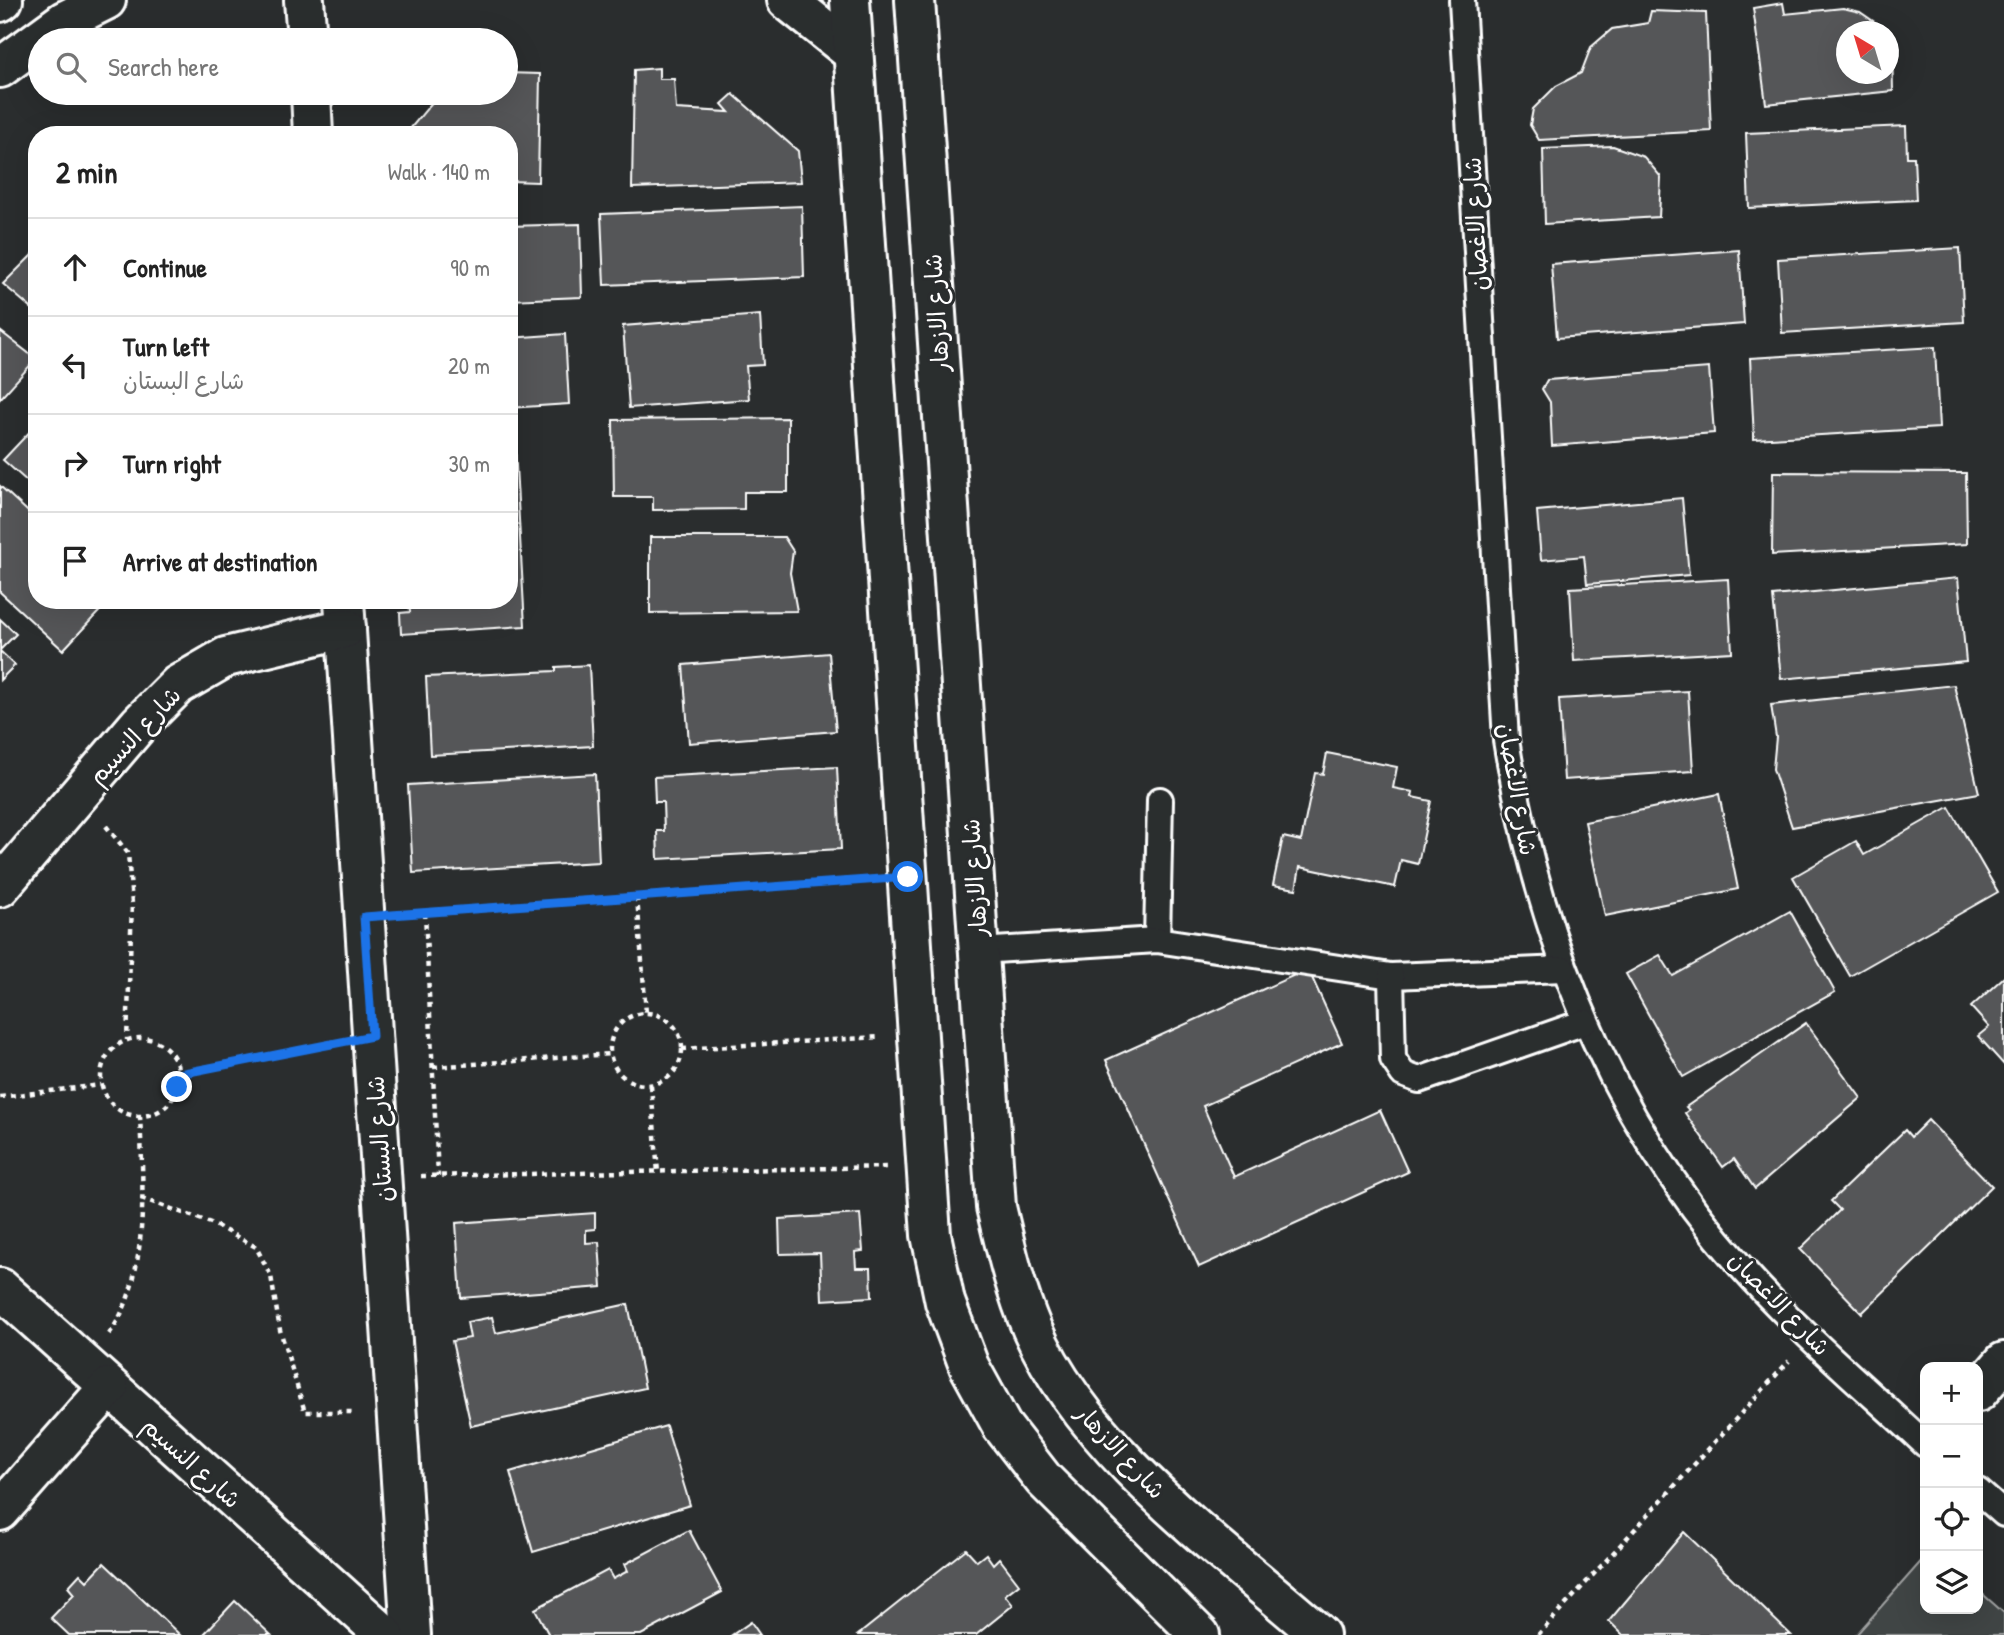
<!DOCTYPE html>
<html lang="en">
<head>
<meta charset="utf-8">
<style>
  :root { --surface:#fff; --page:#f2f2f2; --text:#222; --muted:#767676; --line:#e0e0e0 }
  body { margin:0; font-family:"Patrick Hand","Playpen Sans Arabic",sans-serif; background:var(--page); color:var(--text) }
  .controls { position:absolute; right:21px; bottom:21px; display:grid; overflow:hidden; border-radius:14px; box-shadow:0 7px 28px #0002 }
  .controls button { width:63px; height:63px; display:grid; place-items:center; padding:0; border:0; border-bottom:2px solid var(--line); background:var(--surface); color:var(--text); font:35px sans-serif }
  .compass { position:absolute; left:1836px; top:21px; width:63px; height:63px; border-radius:50%; background:var(--surface); box-shadow:0 7px 28px #0002; rotate:322deg }
  .stop { position:absolute; width:21px; height:21px; margin:-16px; border:5px solid #1a73e8; border-radius:50%; background:#fff }
  .stop.end { background:#1a73e8; border-color:#fff; box-shadow:0 2px 7px #0008 }
  .list { margin:0; padding:0; list-style:none }
  h2 { display:flex; justify-content:space-between; align-items:center; height:91px; margin:0; padding:0 28px; font-size:30px }
  h2 small { font-size:23px; font-weight:400; color:var(--muted) }
  .list li { display:grid; grid-template-columns:46px 1fr auto; gap:21px; align-items:center; box-sizing:border-box; height:98px; padding:0 28px; border-top:2px solid var(--line) }
  .list b { display:block; font-size:26px; white-space:nowrap }
  .list p { margin:0; font-size:23px; white-space:nowrap; color:var(--muted) }
  .list em { font-size:23px; font-style:normal; color:var(--muted) }
  .icon { flex:none; width:38px; height:38px; fill:none; stroke:currentColor; stroke-width:2; stroke-linecap:round; stroke-linejoin:round }
  .map { position:relative; flex:none; width:2004px; height:1635px; overflow:hidden }
  .search { position:absolute; background:var(--surface); box-shadow:0 7px 28px #0002; left:28px; top:28px; width:490px; height:77px; display:flex; align-items:center; gap:18px; box-sizing:border-box; padding:0 24px; border-radius:38px; color:var(--muted); font-size:26px }
  .panel { position:absolute; background:var(--surface); box-shadow:0 7px 28px #0002; left:28px; top:126px; width:490px; height:483px; border-radius:28px }
  .map>svg:first-child { display:block }
</style>
</head>
<body>
<div class="map">
<svg width="2004" height="1635" viewBox="0 0 2004 1635">
  <rect width="100%" height="100%" fill="#2a2d2e"/>
  <filter id="ink" filterUnits="userSpaceOnUse"><feTurbulence type="fractalNoise" baseFrequency=".0143" numOctaves="2"/><feDisplacementMap in="SourceGraphic" scale="14" xChannelSelector="R" yChannelSelector="G"/><feConvolveMatrix kernelMatrix="1 2 1 2 8 2 1 2 1" color-interpolation-filters="sRGB"/></filter>
  <g filter="url(#ink)">
    <path fill="#414445" stroke="#a0a2a2" stroke-width="2" d="M1925 1557V1609H1978V1590L2004 1613V1635H1856Z"/>
    <g fill="#555758" stroke="#fff" stroke-width="2">
      <path d="M1783 3 1785 14 1843 8 1860 12 1876 23 1883 32H1846V74H1888V39L1892 44 1893 91 1766 104 1753 8Z"/>
      <path d="M1651 11 1706 13 1711 131 1539 140 1530 125 1533 109 1556 86 1581 73 1591 47 1612 29 1648 23Z"/>
      <path d="M659 68V79H674L676 109 729 112 722 104 733 94 798 151 801 182 632 188 634 70Z"/>
      <path d="M506 73 540 74 538 182 509 181V135H405L438 95 506 93Z"/>
      <path d="M1906 126 1907 157H1914L1916 200 1749 208 1746 133Z"/>
      <path d="M1613 146 1644 157 1661 177 1659 217 1545 224 1543 149Z"/>
      <path d="M802 206 804 277 604 285 601 214Z"/>
      <path d="M580 224 582 297 509 300V226Z"/>
      <path d="M1960 248 1964 322 1782 333 1778 259Z"/>
      <path d="M37 250V313L3 284Z"/>
      <path d="M1739 250 1744 324 1557 338 1551 264Z"/>
      <path d="M760 315 763 365 746 366 749 399 629 408 623 326Z"/>
      <path d="M0 331 36 359 0 399Z"/>
      <path d="M565 334 569 404 509 408V338Z"/>
      <path d="M1935 347 1939 428 1754 439 1750 358Z"/>
      <path d="M1709 368 1714 433 1552 446 1550 402 1542 389 1547 380Z"/>
      <path d="M788 418V492H744V509L653 510V497H614L613 420Z"/>
      <path d="M37 424V490L3 460Z"/>
      <path d="M509 448H515L525 626 401 634 400 613 410 612 409 600H509Z"/>
      <path d="M1773 472 1966 473 1967 544 1772 555Z"/>
      <path d="M0 486 37 520V600H110L63 650 0 592Z"/>
      <path d="M1682 498 1689 575 1587 584 1584 556 1541 560 1537 511Z"/>
      <path d="M650 537H784L793 551 790 573 797 611 650 613Z"/>
      <path d="M1958 578 1966 662 1781 679 1773 596Z"/>
      <path d="M1728 579 1732 652 1574 661 1570 588Z"/>
      <path d="M0 619 16 634 0 650Z"/>
      <path d="M0 651 15 665 0 680Z"/>
      <path d="M829 653 836 731 689 743 683 665Z"/>
      <path d="M589 665 593 746 430 755 426 677 556 671V667Z"/>
      <path d="M1954 685 1979 793 1792 827 1773 769 1776 737 1771 705Z"/>
      <path d="M1688 691 1693 771 1564 780 1559 699Z"/>
      <path d="M1327 753 1397 767 1393 788 1413 792 1412 797 1431 801 1418 864 1401 860 1395 887 1300 867 1296 889 1273 885 1283 837 1301 841 1315 773 1323 774Z"/>
      <path d="M837 767 841 849 658 859 657 831H664L663 802H655L654 777Z"/>
      <path d="M595 774 599 862 413 873 408 785Z"/>
      <path d="M1719 794 1738 889 1605 916 1585 822Z"/>
      <path d="M1949 807 1998 892 1850 976 1793 877 1856 841 1864 855Z"/>
      <path d="M1790 911 1835 992 1683 1077 1626 974 1660 955 1673 976Z"/>
      <path d="M1308 969 1342 1043 1203 1106 1234 1177 1380 1110 1408 1172 1199 1267 1106 1060Z"/>
      <path d="M2004 977V1065L1978 1036 1989 1027 1971 1007Z"/>
      <path d="M1806 1023 1861 1098 1755 1189 1734 1159 1723 1167 1685 1113 1689 1110 1686 1107Z"/>
      <path d="M1928 1120 1992 1186 1862 1313 1800 1249 1840 1210 1831 1201 1905 1130 1911 1137Z"/>
      <path d="M595 1213V1229L586 1230V1243L599 1242 602 1287 461 1298 456 1223Z"/>
      <path d="M860 1214 863 1251 855 1252 856 1268H871L872 1297 822 1300 820 1253 780 1254 779 1219Z"/>
      <path d="M628 1304 645 1388 471 1426 452 1341 470 1338 467 1322 492 1317 496 1333Z"/>
      <path d="M666 1426 690 1505 533 1552 510 1472Z"/>
      <path d="M689 1530 722 1592 641 1635H549L535 1609 608 1570 613 1579 628 1571 625 1564Z"/>
      <path d="M1684 1532 1791 1635H1623L1609 1621Z"/>
      <path d="M966 1549 977 1561 986 1554 993 1564 999 1558 1019 1584 1005 1595 1013 1605 976 1635H858Z"/>
      <path d="M104 1563 180 1635H69L51 1618 74 1594 68 1587 80 1574 87 1581Z"/>
      <path d="M235 1601 271 1635H203Z"/>
      <path d="M751 1622 760 1635H732Z"/>
    </g>
    <g fill="none" stroke-linecap="round" stroke-linejoin="round">
      <defs>
        <g id="service">
          <path d="M1462 0 1506 740C1538 936 1609 1118 1742 1268 1798 1331 1864 1387 1925 1444"/>
          <path d="M1157 940 1160 800"/>
          <path d="M979 951 1157 940 1391 976 1563 969"/>
          <path d="M1391 976 1393 1059 1403 1074 1419 1080 1585 1022"/>
          <path d="M1978 1491 2004 1514"/>
        </g>
        <g id="minor">
          <path d="M304 0 307 40"/>
          <path d="M787 0 853 53"/>
          <path d="M850 0 931 1235 945 1302 969 1366 1002 1426 1044 1480 1200 1635"/>
          <path d="M915 0 996 1207C1006 1249 1015 1289 1032 1329 1085 1451 1221 1548 1320 1635"/>
          <path d="M0 2 3 0"/>
          <path d="M0 68 64 21 106 0"/>
          <path d="M311 93 313 135"/>
          <path d="M344 600 411 1635"/>
          <path d="M0 887 139 724 178 685 226 657 346 628"/>
          <path d="M0 1288 385 1635"/>
          <path d="M1978 1392 2004 1362"/>
          <path d="M0 1511 109 1387"/>
        </g>
      </defs>
      <use href="#service" stroke="#fff" stroke-width="30"/>
      <use href="#minor" stroke="#fff" stroke-width="44"/>
      <g stroke="#fff" stroke-width="4.5" stroke-dasharray="5 5" stroke-linecap="butt">
        <path d="M106 826 128 853 132 904 127 1040"/>
        <path d="M637 897 646 1013"/>
        <path d="M425 913 438 1176"/>
        <path d="M403 914 869 880"/>
        <circle cx="646" cy="1049" r="36"/>
        <circle cx="140" cy="1077" r="39"/>
        <path d="M682 1049 880 1037"/>
        <path d="M433 1067 610 1054"/>
        <path d="M179 1074 332 1044"/>
        <path d="M651 1085 658 1173"/>
        <path d="M0 1097 101 1085"/>
        <path d="M421 1176 888 1167"/>
        <path d="M141 1198 211 1223 256 1247 271 1276 280 1330 305 1412H356"/>
        <path d="M109 1334C150 1279 143 1182 140 1116"/>
        <path d="M1538 1635 1789 1361"/>
      </g>
      <use href="#service" stroke="#2a2d2e" stroke-width="24"/>
      <use href="#minor" stroke="#2a2d2e" stroke-width="38"/>
    </g>
  </g>
  <g fill="none" stroke-linecap="round" stroke-linejoin="round" filter="url(#ink)">
    <path stroke="#1a73e8" stroke-width="9" d="M177 1087 179 1074 372 1036 364 917 908 877"/>
  </g>
  <g text-anchor="middle" dominant-baseline="central" stroke-width="6" stroke-linejoin="round" paint-order="stroke">
    <g font-size="24" fill="#fff" stroke="#2a2d2e">
      <text transform="translate(1475 224) rotate(-93)">شارع الاغصان</text>
      <text transform="translate(936 313) rotate(-94)">شارع الازهار</text>
      <text transform="translate(134 735) rotate(-47)">شارع النسيم</text>
      <text transform="translate(1518 789) rotate(80)">شارع الاغصان</text>
      <text transform="translate(974 878) rotate(-94)">شارع الازهار</text>
      <text transform="translate(379 1139) rotate(-94)">شارع البستان</text>
      <text transform="translate(1780 1303) rotate(46)">شارع الاغصان</text>
      <text transform="translate(1121 1451) rotate(47)">شارع الازهار</text>
      <text transform="translate(192 1462) rotate(42)">شارع النسيم</text>
    </g>
  </g>
</svg>
<div class="controls">
<button>+</button>
<button>−</button>
<button><svg class="icon" aria-label="locate" viewBox="0 0 24 24"><circle cx="12" cy="12" r="6"/><path d="M12 2v4M12 18v4M2 12h4M18 12h4"/></svg></button>
<button><svg class="icon" aria-label="layers" viewBox="0 0 24 24"><path d="M12 4l9 5-9 5-9-5zM3 14l9 5 9-5"/></svg></button>
</div>
<svg class="compass" viewBox="-18 -18 36 36"><path d="M0-13l5 13h-10z" fill="#e53935"/><path d="M0 13l5-13h-10z" fill="#767676"/></svg>
<div class="stop" style="left:908px;top:877px"></div>
<div class="stop end" style="left:177px;top:1087px"></div>
<div class="search"><svg class="icon" aria-label="search" viewBox="0 0 24 24"><circle cx="10" cy="10" r="6"/><path d="M15 15l6 6"/></svg>Search here</div>
<section class="panel">
<h2>2 min<small>Walk · 140 m</small></h2>
<ul class="list">
<li><svg class="icon" aria-label="ahead" viewBox="0 0 24 24"><path d="M12 20V5M6 11l6-6 6 6"/></svg><div><b>Continue</b></div><em>90 m</em></li>
<li><svg class="icon" aria-label="left" viewBox="0 0 24 24"><path d="M17 20v-9H6M10 6l-5 5 5 5"/></svg><div><b>Turn left</b><p>شارع البستان</p></div><em>20 m</em></li>
<li><svg class="icon" aria-label="right" viewBox="0 0 24 24"><path d="M7 20v-9h11M14 6l5 5-5 5"/></svg><div><b>Turn right</b></div><em>30 m</em></li>
<li><svg class="icon" aria-label="arrive" viewBox="0 0 24 24"><path d="M6 21V4h12l-3 4 3 4H6"/></svg><div><b>Arrive at destination</b></div></li>
</ul>
</section>
</div>
</body>
</html>
